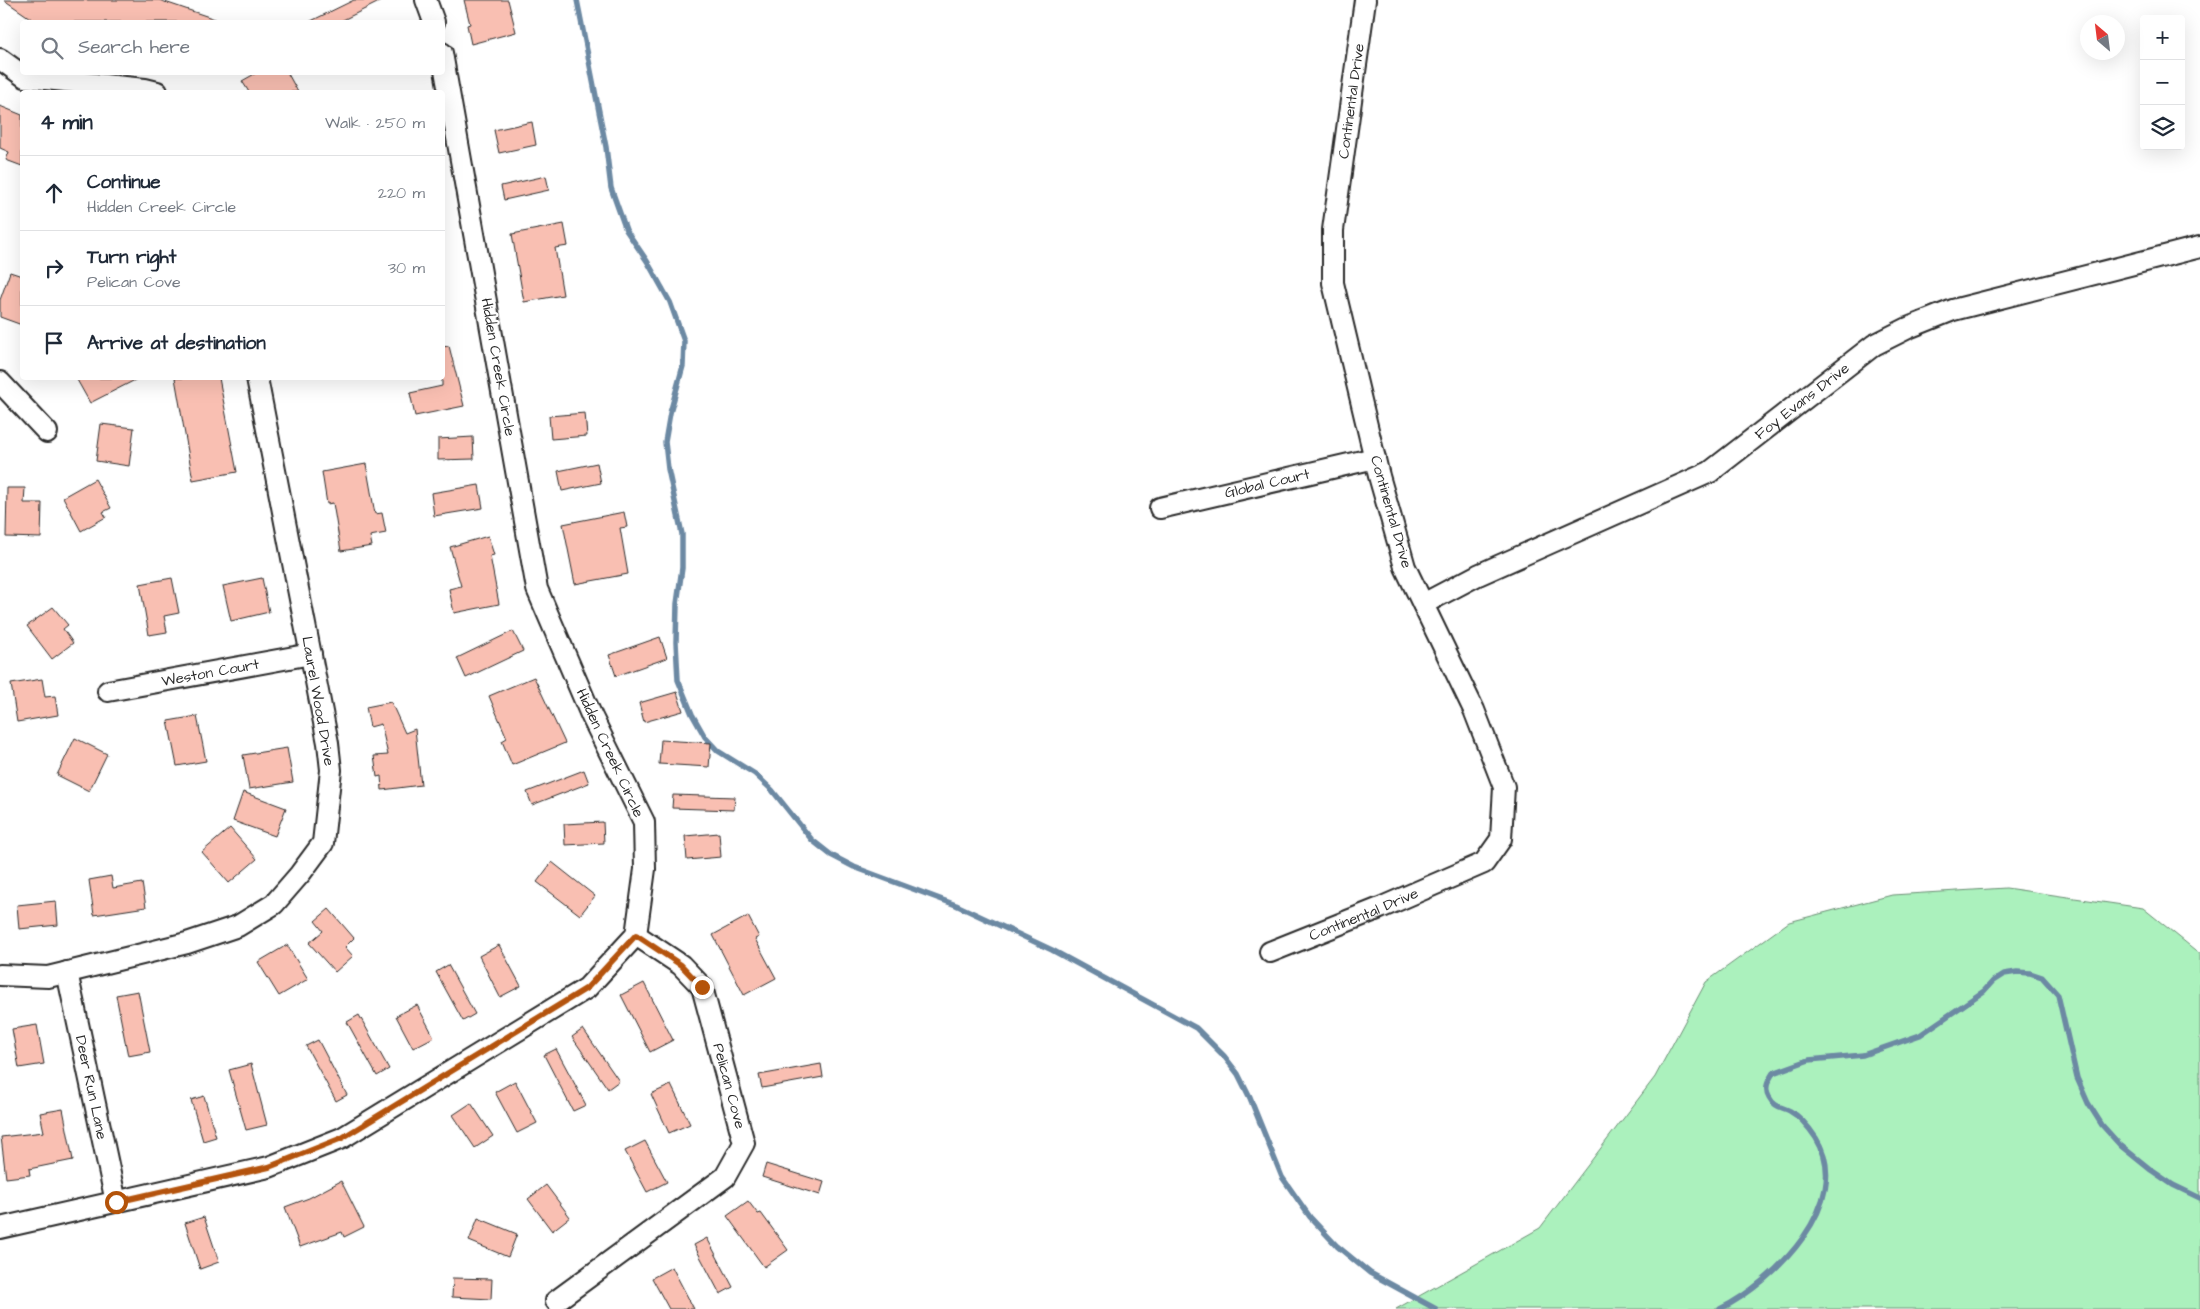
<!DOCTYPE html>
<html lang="en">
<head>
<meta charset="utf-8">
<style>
  :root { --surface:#fff; --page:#f6f6f7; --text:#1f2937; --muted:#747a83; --line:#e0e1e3 }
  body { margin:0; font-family:"Architects Daughter",sans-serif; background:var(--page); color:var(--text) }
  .controls { position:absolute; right:15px; top:15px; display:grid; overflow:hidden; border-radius:5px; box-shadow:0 5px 20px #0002 }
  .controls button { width:45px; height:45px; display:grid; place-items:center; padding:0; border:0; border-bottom:1px solid var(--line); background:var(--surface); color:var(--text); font:25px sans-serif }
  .compass { position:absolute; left:2080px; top:15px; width:45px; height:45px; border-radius:50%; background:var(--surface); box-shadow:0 5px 20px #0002; rotate:332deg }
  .stop { position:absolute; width:15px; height:15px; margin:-11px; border:4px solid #b45309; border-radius:50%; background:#fff }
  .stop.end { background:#b45309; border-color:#fff; box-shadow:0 1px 5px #0008 }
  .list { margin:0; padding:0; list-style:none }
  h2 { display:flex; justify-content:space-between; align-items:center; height:65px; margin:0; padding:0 20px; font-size:21px }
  h2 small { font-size:16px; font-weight:400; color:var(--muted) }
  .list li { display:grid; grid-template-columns:32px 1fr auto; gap:15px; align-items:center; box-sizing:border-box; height:75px; padding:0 20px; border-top:1px solid var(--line) }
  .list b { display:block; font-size:19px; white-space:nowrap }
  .list p { margin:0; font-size:16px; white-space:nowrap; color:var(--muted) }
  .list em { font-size:16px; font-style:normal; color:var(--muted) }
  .icon { flex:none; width:28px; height:28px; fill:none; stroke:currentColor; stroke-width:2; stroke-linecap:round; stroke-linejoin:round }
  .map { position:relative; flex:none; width:2200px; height:1309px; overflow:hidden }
  .search { position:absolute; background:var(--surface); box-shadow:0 5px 20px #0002; left:20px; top:20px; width:425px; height:55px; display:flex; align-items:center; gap:12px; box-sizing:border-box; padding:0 18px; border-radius:5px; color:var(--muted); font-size:19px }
  .panel { position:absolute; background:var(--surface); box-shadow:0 5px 20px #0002; left:20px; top:90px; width:425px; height:290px; border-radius:5px }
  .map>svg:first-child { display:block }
</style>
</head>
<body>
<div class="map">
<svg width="2200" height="1309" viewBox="0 0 2200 1309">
  <rect width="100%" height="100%" fill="#fff"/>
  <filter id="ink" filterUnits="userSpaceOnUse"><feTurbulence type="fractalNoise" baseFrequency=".02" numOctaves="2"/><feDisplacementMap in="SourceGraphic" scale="10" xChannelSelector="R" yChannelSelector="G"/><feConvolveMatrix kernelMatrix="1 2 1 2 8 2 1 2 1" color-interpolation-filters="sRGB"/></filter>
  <g filter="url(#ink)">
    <path fill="#abf1bd" stroke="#6b8e74" d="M2006 888 2143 908 2200 954V1309H1396L1540 1228 1655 1077 1706 982 1789 922 1892 895Z"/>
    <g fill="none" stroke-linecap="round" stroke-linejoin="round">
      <g stroke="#6c89a3" stroke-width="5.5">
        <path d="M577 0 606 147 611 188 626 230 647 261 670 302 684 341 683 366 670 413 665 442 668 469 682 534V568L677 604 676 642 678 680 692 714 705 737 718 751 755 774 772 790 812 840 831 855 854 867 956 905 1052 950 1196 1028 1224 1056 1238 1074 1250 1098 1282 1177 1310 1217 1337 1246 1370 1273 1436 1309"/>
        <path d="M1720 1309C1773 1283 1856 1202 1816 1138 1810 1129 1801 1117 1790 1111 1782 1107 1774 1107 1769 1097 1764 1088 1768 1081 1773 1073L1809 1060 1863 1055 1920 1035 1984 991 1993 981 2004 974 2017 972 2030 973 2042 977 2058 995 2077 1078 2088 1103 2102 1125 2120 1145 2151 1170 2173 1185 2200 1198"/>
      </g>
    </g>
    <g fill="#f9bfb2" stroke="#2b2b2b">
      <path d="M4 0H159L218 20 217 22H36Z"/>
      <path d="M354 0H383L339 22H309Z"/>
      <path d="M464 0H508L516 32 471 44 467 25 470 24Z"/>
      <path d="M258 72H287L298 92H249L242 81Z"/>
      <path d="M0 106 22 115V166L6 160 9 152 0 148Z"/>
      <path d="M532 122 536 145 499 153 494 130Z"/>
      <path d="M546 176 549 190 504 200 501 186Z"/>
      <path d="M564 224 568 246 555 248 563 295 524 302 512 234Z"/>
      <path d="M10 272 22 276V325L0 317V300Z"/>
      <path d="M449 346 464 406 415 416 410 393 442 386V347Z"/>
      <path d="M76 378H139L90 403Z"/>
      <path d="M175 378H219L237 472 193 480Z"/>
      <path d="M585 413 587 436 551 439 549 416Z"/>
      <path d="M101 424 134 428 129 466 96 461Z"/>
      <path d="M473 437 474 459 438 460V439Z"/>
      <path d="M597 463 601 483 562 491 558 471Z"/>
      <path d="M366 464 375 514 382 513 386 533 370 536 372 546 341 551 333 503 327 504 322 472Z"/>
      <path d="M95 479 111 508 103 512 106 517 81 531 63 497Z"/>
      <path d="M479 485 483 508 434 516 431 493Z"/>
      <path d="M7 488H25L24 503H42L41 538 6 537Z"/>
      <path d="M624 512 627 527 620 528 628 574 575 584 563 524Z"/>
      <path d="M488 536 494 555 490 556 499 604 454 613 449 589 461 586 450 547Z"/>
      <path d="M172 578 179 613 164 616 167 632 149 635 140 584Z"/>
      <path d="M262 578 269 612 231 621 223 586Z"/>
      <path d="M53 607 68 625 63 629 73 643 52 659 27 626Z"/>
      <path d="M513 631 523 651 466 678 457 658Z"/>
      <path d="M660 637 667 658 616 676 609 655Z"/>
      <path d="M534 677 565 743 512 765 502 741 507 738 489 696Z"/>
      <path d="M42 679 45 697 55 696 58 715 17 722 11 684Z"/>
      <path d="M677 692 683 711 644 722 639 703Z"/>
      <path d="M391 702 405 733 415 729 421 785 382 790 381 776 377 777 374 756 388 755 381 724 370 727 366 707Z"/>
      <path d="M197 716 206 761 177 766 168 721Z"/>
      <path d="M75 738 107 754 89 791 57 775Z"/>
      <path d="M661 740 711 743 709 767 659 764Z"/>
      <path d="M287 748 293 782 249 789 243 755Z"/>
      <path d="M584 770 589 783 532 805 527 792Z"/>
      <path d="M243 792 286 808 275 836 233 821Z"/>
      <path d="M673 795 735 797 734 810 672 808Z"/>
      <path d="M603 822 604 843 565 845 564 824Z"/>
      <path d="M230 828 257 859 229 883 202 852Z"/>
      <path d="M719 833 721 857 687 860 685 836Z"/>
      <path d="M552 862 595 896 580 915 537 882Z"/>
      <path d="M111 876 113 888 142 883 146 907 94 915 89 880Z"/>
      <path d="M56 901 58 925 19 929 17 905Z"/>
      <path d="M329 909 354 938 345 947 353 956 335 972 309 943 323 931 315 921Z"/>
      <path d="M748 916 759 937 755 939 776 978 744 995 713 935Z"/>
      <path d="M287 945 308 979 279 996 258 962Z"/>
      <path d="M499 945 521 986 500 997 479 956Z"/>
      <path d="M448 965 475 1014 463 1021 436 972Z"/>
      <path d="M644 983 673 1040 650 1052 621 995Z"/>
      <path d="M138 991 150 1052 128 1056 116 995Z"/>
      <path d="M417 1005 434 1037 413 1048 396 1016Z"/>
      <path d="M359 1015 389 1069 377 1076 347 1022Z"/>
      <path d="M37 1025 44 1064 19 1068 12 1029Z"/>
      <path d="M583 1029 619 1081 608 1089 572 1037Z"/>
      <path d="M318 1040 347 1095 336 1101 306 1046Z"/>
      <path d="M556 1049 586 1105 573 1111 544 1055Z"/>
      <path d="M251 1064 267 1125 246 1130 229 1070Z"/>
      <path d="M821 1064 823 1077 762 1088 759 1075Z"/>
      <path d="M515 1081 537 1123 517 1133 495 1092Z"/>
      <path d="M671 1085 690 1124 669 1133 651 1094Z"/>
      <path d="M204 1096 216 1137 203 1141 191 1100Z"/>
      <path d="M471 1103 493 1136 475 1148 453 1115Z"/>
      <path d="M63 1109 73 1160 29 1169 30 1175 6 1178 1 1137 44 1132 40 1113Z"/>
      <path d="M645 1141 667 1182 647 1192 625 1151Z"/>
      <path d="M766 1164 824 1182 820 1195 762 1177Z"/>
      <path d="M341 1181 364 1227 344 1237 342 1232 300 1247 285 1207 309 1198Z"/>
      <path d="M546 1185 570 1217 552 1231 528 1199Z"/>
      <path d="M748 1201 758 1214 761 1213 788 1250 764 1267 727 1216Z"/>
      <path d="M204 1217 219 1262 200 1269 185 1223Z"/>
      <path d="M478 1218 517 1234 508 1257 469 1241Z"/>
      <path d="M707 1238 733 1287 720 1294 694 1245Z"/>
      <path d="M672 1267 694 1309H669L652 1278Z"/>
      <path d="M453 1278 492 1279 491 1299 452 1297Z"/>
    </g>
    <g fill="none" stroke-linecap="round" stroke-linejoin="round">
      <defs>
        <g id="street">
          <path d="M426 0 434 22"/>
          <path d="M0 59 25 77 145 89 157 92"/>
          <path d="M0 382 47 432"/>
          <path id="s1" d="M1160 508 1375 458"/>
          <path id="s2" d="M1423 604 1478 575 1710 472 1874 345 1908 328 1953 310 2200 247"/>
          <path id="s3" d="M108 691 311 654"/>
          <path id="s4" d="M1270 952 1380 908 1484 863 1501 839 1504 787 1474 710 1405 567 1379 476 1333 283V230L1365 0"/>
          <path id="s5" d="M67 972 116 1202"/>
          <path d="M0 975 48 977 187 943 238 926 274 904 300 874 323 843 331 770 328 743 257 378"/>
          <path d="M0 1228 269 1167 342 1138 587 988 636 935 645 869 644 822 592 717 537 589 442 53"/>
          <path d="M556 1301 725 1177 744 1143 702 987 681 965 636 935"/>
        </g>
      </defs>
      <use href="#street" stroke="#2b2b2b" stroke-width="24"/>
      <use href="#street" stroke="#fff" stroke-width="20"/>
    </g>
  </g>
  <g fill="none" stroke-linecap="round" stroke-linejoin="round" filter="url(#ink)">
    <path stroke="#b45309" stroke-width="6" d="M116 1202 269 1167 342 1138 587 988 636 935 681 965 702 987"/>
  </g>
  <g text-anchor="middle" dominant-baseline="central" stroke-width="4.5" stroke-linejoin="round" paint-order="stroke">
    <g font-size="15" fill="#2b2b2b" stroke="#fff">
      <text stroke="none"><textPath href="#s4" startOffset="1031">Continental Drive</textPath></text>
      <text transform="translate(498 367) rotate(80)">Hidden Creek Circle</text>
      <text stroke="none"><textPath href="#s2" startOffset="432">Foy Evans Drive</textPath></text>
      <text stroke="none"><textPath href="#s1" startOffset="110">Global Court</textPath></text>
      <text transform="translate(1391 512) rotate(74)">Continental Drive</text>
      <text stroke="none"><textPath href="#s3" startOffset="104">Weston Court</textPath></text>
      <text transform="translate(318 701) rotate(80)">Laurel Wood Drive</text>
      <text transform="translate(610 753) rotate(65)">Hidden Creek Circle</text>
      <text stroke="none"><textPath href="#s4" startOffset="101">Continental Drive</textPath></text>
      <text transform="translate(729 1086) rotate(75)">Pelican Cove</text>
      <text stroke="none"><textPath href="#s5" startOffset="118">Deer Run Lane</textPath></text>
    </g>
  </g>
</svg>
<div class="controls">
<button>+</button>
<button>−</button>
<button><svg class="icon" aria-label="layers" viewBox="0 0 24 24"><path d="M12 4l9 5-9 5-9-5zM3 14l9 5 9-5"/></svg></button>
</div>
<svg class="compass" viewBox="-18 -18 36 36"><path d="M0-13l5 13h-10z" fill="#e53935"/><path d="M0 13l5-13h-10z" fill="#747a83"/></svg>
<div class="stop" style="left:116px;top:1202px"></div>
<div class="stop end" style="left:702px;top:987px"></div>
<div class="search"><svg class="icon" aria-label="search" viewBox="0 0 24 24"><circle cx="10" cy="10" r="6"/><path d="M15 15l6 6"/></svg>Search here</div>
<section class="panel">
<h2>4 min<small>Walk · 250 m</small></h2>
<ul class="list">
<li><svg class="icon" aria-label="ahead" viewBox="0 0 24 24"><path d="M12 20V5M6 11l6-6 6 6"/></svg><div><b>Continue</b><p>Hidden Creek Circle</p></div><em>220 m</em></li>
<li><svg class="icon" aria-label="right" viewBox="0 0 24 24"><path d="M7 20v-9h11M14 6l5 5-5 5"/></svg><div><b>Turn right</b><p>Pelican Cove</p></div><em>30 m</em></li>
<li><svg class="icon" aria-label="arrive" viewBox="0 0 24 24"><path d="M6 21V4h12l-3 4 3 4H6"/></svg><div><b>Arrive at destination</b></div></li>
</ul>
</section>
</div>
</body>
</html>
